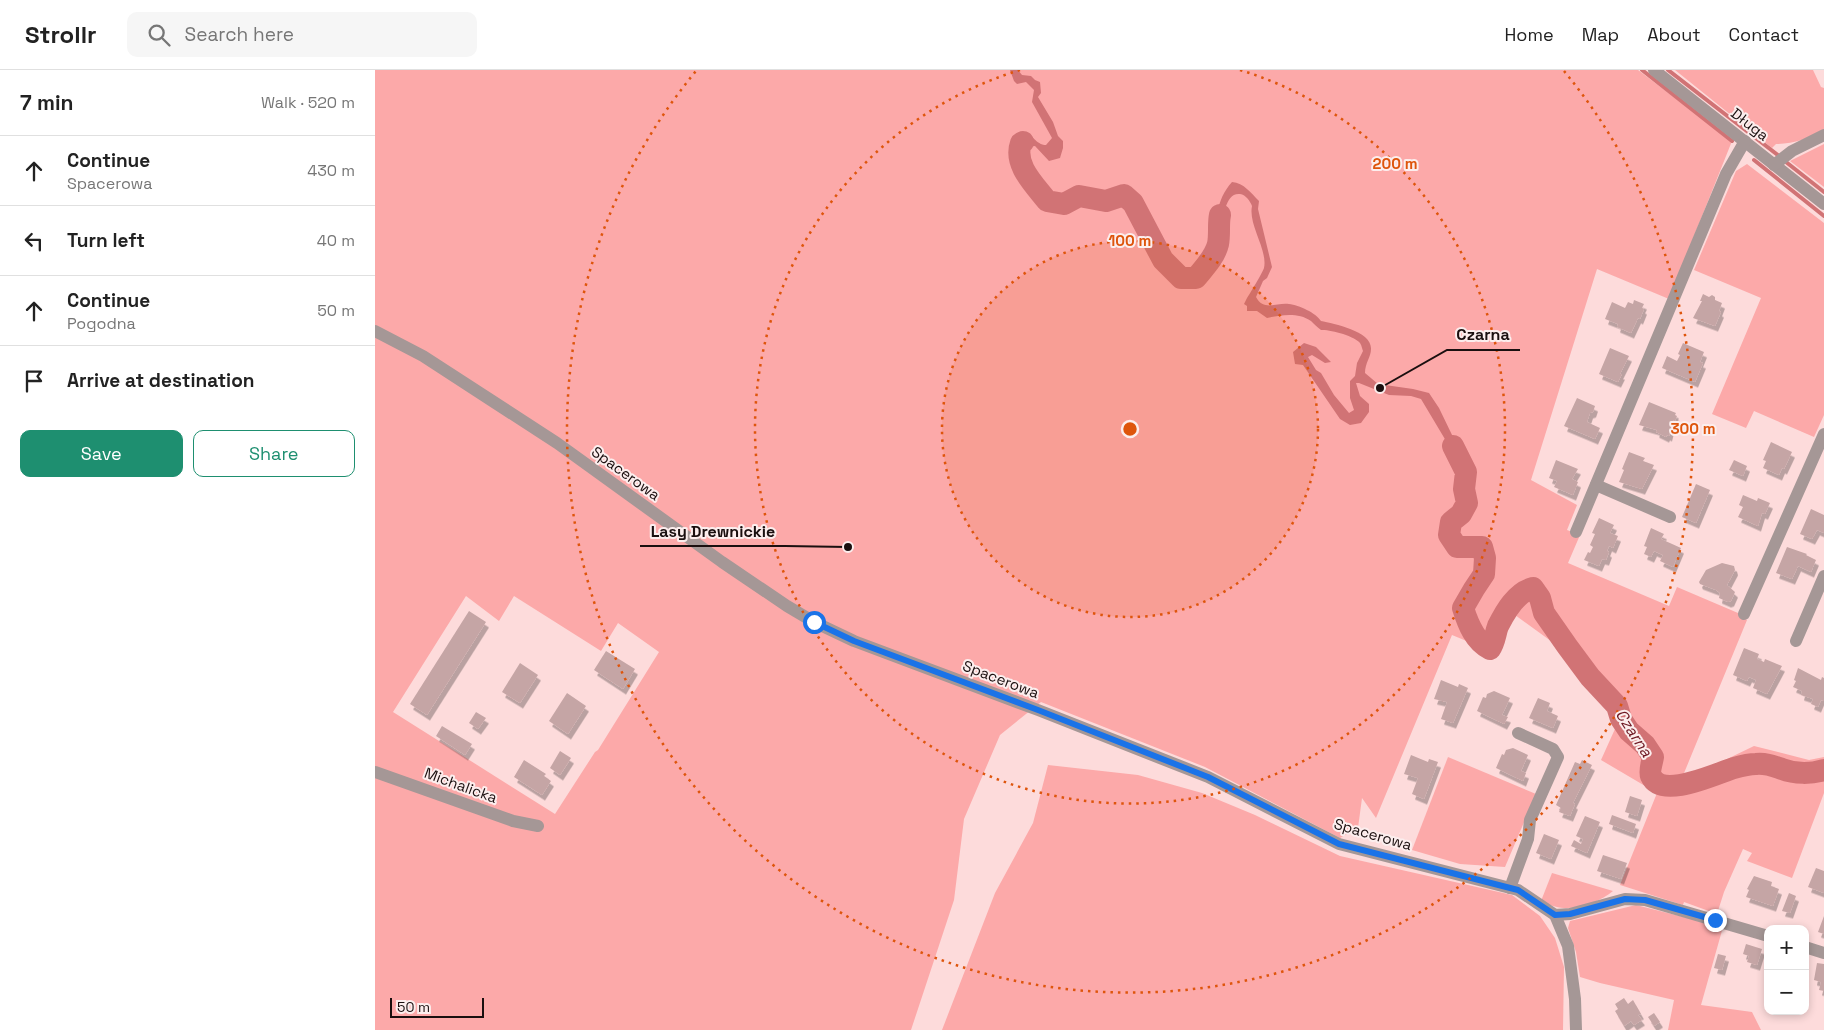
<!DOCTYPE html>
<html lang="en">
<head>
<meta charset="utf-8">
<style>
  :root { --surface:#fff; --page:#f6f6f6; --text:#222; --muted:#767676; --line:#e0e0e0; --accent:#1e8f70 }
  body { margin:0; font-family:"Space Grotesk",sans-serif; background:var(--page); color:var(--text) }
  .controls { position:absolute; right:15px; bottom:15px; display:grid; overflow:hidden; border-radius:10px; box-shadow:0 2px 8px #0003 }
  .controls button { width:45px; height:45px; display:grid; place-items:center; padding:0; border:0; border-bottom:1px solid var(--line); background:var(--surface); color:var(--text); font:25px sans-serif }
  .scale { position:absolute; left:15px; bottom:12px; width:94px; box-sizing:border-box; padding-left:5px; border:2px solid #1a0f0f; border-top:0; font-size:14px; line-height:18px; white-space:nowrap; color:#1a0f0f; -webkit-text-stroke:4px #fceeee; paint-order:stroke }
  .stop { position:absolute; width:15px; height:15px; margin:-11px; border:4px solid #1a73e8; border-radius:50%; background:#fff }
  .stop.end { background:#1a73e8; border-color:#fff; box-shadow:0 1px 5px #0008 }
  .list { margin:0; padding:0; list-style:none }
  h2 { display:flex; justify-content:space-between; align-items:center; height:65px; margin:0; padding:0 20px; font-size:21px }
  h2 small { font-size:16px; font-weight:400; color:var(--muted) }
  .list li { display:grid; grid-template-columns:32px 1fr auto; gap:15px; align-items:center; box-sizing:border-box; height:70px; padding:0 20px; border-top:1px solid var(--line) }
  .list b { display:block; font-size:19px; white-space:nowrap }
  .list p { margin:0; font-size:16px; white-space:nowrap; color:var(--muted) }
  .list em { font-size:16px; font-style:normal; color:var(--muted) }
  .actions { display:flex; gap:10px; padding:15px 20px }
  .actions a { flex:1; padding:11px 0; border:1px solid var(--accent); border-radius:10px; text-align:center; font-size:18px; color:var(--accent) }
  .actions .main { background:var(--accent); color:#fff }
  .icon { flex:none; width:28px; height:28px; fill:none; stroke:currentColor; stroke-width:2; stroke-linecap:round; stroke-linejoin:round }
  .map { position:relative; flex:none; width:1449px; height:960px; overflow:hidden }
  header { display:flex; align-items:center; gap:30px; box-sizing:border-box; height:70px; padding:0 25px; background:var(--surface); border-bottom:1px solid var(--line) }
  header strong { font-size:24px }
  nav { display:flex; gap:28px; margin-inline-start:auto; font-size:18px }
  .search { width:350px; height:45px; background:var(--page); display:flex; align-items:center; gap:12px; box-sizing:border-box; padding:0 18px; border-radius:10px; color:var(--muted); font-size:19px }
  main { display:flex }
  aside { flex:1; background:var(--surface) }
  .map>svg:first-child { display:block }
</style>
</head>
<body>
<header>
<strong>Strollr</strong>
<div class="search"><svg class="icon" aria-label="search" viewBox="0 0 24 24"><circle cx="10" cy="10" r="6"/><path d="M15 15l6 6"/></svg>Search here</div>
<nav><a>Home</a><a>Map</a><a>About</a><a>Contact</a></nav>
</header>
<main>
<aside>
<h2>7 min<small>Walk · 520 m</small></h2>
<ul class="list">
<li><svg class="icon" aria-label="ahead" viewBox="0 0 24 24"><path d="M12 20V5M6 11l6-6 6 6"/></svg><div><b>Continue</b><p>Spacerowa</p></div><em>430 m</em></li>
<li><svg class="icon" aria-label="left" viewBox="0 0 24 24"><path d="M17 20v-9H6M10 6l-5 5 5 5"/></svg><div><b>Turn left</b></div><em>40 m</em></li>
<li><svg class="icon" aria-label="ahead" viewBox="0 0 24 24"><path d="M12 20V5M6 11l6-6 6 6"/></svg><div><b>Continue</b><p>Pogodna</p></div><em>50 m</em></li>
<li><svg class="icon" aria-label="arrive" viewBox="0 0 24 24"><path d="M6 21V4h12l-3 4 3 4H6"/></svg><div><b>Arrive at destination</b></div></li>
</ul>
<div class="actions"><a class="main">Save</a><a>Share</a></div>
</aside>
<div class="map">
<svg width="1449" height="960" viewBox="0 0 1449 960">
  <defs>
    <filter id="shadow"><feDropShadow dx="3" dy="5.5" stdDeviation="0" flood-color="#0004"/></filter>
  </defs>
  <rect width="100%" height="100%" fill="#fddbdb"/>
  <g fill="#fca9a9" fill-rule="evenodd">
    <path d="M0 0H1263L1357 71 1294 229 1222 199 1156 410 1202 435 1192 460 1205 465 1193 493 1294 536 1302 517 1363 543 1372 550 1307 708 1321 704 1379 676 1434 690 1449 687V723L1417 808 1372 791 1377 783 1368 779 1349 822 1342 844 1309 832 1308 835 1245 815 1282 723 1226 690 1244 650 1180 574 1140 545 1126 570 1123 584 1077 565 1001 748 987 728 983 758 965 768 830 697 666 632 625 665 589 749 579 830 536 960H0ZM91 526 124 551 139 526 226 581 243 553 284 582 223 680 220 682 180 744 18 642Z"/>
    <path d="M1300 0H1438L1446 17 1449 18V62C1434 68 1418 74 1401 74L1397 78Z"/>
    <path d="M1449 74V117L1415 91Z"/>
    <path d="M1372 94 1449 153V345L1439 367 1379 341 1371 358 1337 344 1386 228 1319 200 1361 101Z"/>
    <path d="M1073 687 1161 724 1130 797 1085 794 1037 780Z"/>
    <path d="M673 695 763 705 827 723 880 745 965 786 1137 825 1165 846 1180 868 1189 897 1188 960H567L620 823 658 753Z"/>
    <path d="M1177 803 1238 821C1226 831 1205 839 1189 838 1181 838 1173 834 1166 831Z"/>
    <path d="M1261 835 1348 857 1326 935 1377 942 1386 960H1293L1299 930 1225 913 1205 907 1201 882 1193 858 1195 851Z"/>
  </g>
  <g fill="#d17375">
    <path d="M635 0H643L647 5 656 6 660 10 665 12 666 23 663 27 678 52 683 66 688 71V78L685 88 674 91 660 76 652 77 650 79 652 86 650 92 654 98 641 99 639 69C655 52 657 75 671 75L677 68 657 32 659 20 651 12 642 14 639 11Z"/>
    <path d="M857 112C869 113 876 123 884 131L883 139 897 197 892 208 888 211 881 227C889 242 902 232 914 234 924 235 941 243 946 251 959 254 997 261 996 279 996 287 990 293 990 303L1003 314 1038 319 1054 323 1064 338 1078 367 1087 380 1092 393 1094 404 1087 405 1083 391 1046 329 1036 326 1014 325 984 313H981L985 326 994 334V342L986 353 975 355 965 349 928 295 920 294 918 282 929 273 941 277 956 292 950 293 937 285 933 287 941 300 946 303 959 325 974 343 979 340 975 328V311L980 306 982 293 988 281C987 279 987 276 985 273 980 266 954 259 946 260 942 257 939 254 936 251 923 242 906 245 892 248L882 241H872V236L869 234 871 230C875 223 887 204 889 198 893 180 873 155 877 136 875 131 871 125 865 124 850 122 849 148 845 158L850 165 845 177 840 173C842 150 840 131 857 112Z"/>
  </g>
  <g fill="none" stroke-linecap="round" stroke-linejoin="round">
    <g stroke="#d17375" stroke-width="4">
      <path d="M1267 0 1357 71"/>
      <path d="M1293 0 1404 86"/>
      <path d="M1379 90 1449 146"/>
      <path d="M1411 92 1449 122"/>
    </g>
    <g stroke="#d17375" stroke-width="22">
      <path d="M648 72 646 73C638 95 660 115 672 131L689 134 704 126 731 131 749 125 758 133 788 190 806 208H821C829 198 840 187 843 174 845 164 843 154 845 145"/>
      <path d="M1078 376 1091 402 1089 419 1092 433 1086 444 1076 452 1074 465 1082 477H1107L1110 488 1109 504 1099 519 1088 538C1093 554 1100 572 1115 579 1120 572 1120 564 1123 556 1130 542 1141 522 1158 518L1165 528 1169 543 1192 576 1215 607 1242 636 1246 649 1254 661 1270 675 1278 687C1277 693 1274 701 1276 706 1287 730 1342 703 1359 698 1366 696 1374 694 1381 694 1391 693 1398 696 1407 699 1420 704 1436 704 1449 700"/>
    </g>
  </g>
  <g fill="#c5a5a5" filter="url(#shadow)">
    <path d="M1328 224 1334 227 1337 225 1340 227V230L1347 233 1344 241 1346 242 1340 256 1318 248 1327 231H1325Z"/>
    <path d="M1259 230 1269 234 1267 238 1269 239 1265 249 1263 248 1256 263 1242 257 1243 254 1230 249 1237 232 1250 238 1253 232 1258 234Z"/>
    <path d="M1308 273 1329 282 1325 292 1328 293 1320 312 1287 298 1292 286 1302 291 1305 285 1303 284Z"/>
    <path d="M1235 278 1254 286 1245 304H1247L1243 312 1224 304Z"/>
    <path d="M1202 328 1220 336 1218 342 1215 343 1212 352 1225 358 1220 369 1189 356Z"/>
    <path d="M1274 332 1301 343 1300 345 1302 346 1300 351 1298 350 1294 366 1292 365 1291 367 1281 362 1282 360 1264 355Z"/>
    <path d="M1396 372 1417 382 1409 399 1407 398 1404 405 1388 398 1391 391 1388 390Z"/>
    <path d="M1254 382 1270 388 1268 391 1279 395 1267 419 1244 412 1249 400 1247 399Z"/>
    <path d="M1181 390 1203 399 1197 409 1203 412 1198 425 1179 417 1182 411 1174 408Z"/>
    <path d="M1359 390 1372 396 1368 406 1354 400Z"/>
    <path d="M1321 414 1335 420 1321 453 1307 447Z"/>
    <path d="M1368 425 1382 431 1383 428 1395 433 1390 444 1387 443 1383 456 1363 447 1368 437 1364 435Z"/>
    <path d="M1436 439 1449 445V463L1442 460 1437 469 1425 464Z"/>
    <path d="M1224 448 1239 455 1235 463 1243 466 1238 478 1234 476 1232 481 1234 482 1231 490 1227 489 1224 496 1209 490 1213 482 1215 483 1218 477 1215 475 1220 464 1217 463Z"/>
    <path d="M1276 458 1289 464 1286 469 1306 478 1298 497 1285 491 1288 485 1279 481 1276 487 1269 484 1272 477 1269 476Z"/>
    <path d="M1412 477 1432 484 1431 485 1441 490 1436 502 1423 496 1417 509 1401 503Z"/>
    <path d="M1347 493 1359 496 1360 500 1352 515 1360 522 1356 531 1353 532 1344 528 1345 523 1341 520 1325 514 1324 512 1331 500Z"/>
    <path d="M94 541 111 552 52 645 35 634Z"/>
    <path d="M1369 578 1384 584 1382 589 1389 592 1390 589 1407 596 1392 624 1378 618 1381 610 1374 607 1372 611 1358 605Z"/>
    <path d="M231 581 260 599 248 619 219 600Z"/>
    <path d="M145 593 163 605 145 633 127 622Z"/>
    <path d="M1423 598 1446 610 1447 607 1449 608V631L1446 630 1443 637 1436 634 1438 629 1426 625 1427 621 1418 617 1421 611 1419 610Z"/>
    <path d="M1066 610 1083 617 1084 614 1093 618 1078 653 1066 649 1072 632 1059 629Z"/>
    <path d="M1119 621 1135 628 1127 645 1133 647 1129 654 1102 641 1108 627 1111 628 1112 624Z"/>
    <path d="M192 623 211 636 193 664 174 651Z"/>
    <path d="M1163 628 1175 633 1172 641 1183 646 1178 658 1154 648Z"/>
    <path d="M101 642 111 648 103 659 94 653Z"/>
    <path d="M67 656 97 674 90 685 61 666Z"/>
    <path d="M1138 678 1153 685 1146 701 1151 703 1148 711 1121 698 1127 684 1129 685 1131 680Z"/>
    <path d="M185 681 196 688 185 705 175 698Z"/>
    <path d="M1036 685 1053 692 1054 689 1063 692 1049 729 1037 724 1043 708 1029 704Z"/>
    <path d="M149 690 171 704 169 706 176 711 167 725 139 707Z"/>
    <path d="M1207 690 1217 695 1198 733 1200 734 1195 746 1184 742 1186 738 1181 735 1200 692 1205 694Z"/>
    <path d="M1255 726 1267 730 1262 746 1250 742Z"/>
    <path d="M1237 745 1261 754 1258 763 1234 754Z"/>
    <path d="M1210 746 1225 752 1212 783 1196 776 1199 770 1206 774 1208 769 1201 766Z"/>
    <path d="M1169 764 1184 770 1176 789 1161 783Z"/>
    <path d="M1228 785 1252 793 1246 809 1222 801Z"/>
    <path d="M1441 798 1449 801V823L1433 817Z"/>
    <path d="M1379 806 1397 812 1396 816 1404 819 1398 836 1371 827 1374 820 1372 819Z"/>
    <path d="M1414 823 1421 826 1415 843 1407 841Z"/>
    <path d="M1449 846V864L1443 862Z"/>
    <path d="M1371 874 1387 879 1382 895 1372 892 1374 886 1368 884Z"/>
    <path d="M1343 884 1351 886 1347 900 1339 898Z"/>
    <path d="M1442 893 1449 894V921L1444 920 1446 912 1439 910Z"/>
    <path d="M1249 928 1253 934 1258 930 1266 944 1263 945 1267 950 1259 955 1256 951 1249 956 1240 941 1243 939 1240 934Z"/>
    <path d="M1279 943 1285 952 1279 956 1273 947Z"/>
  </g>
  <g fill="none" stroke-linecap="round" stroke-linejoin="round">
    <g stroke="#a59796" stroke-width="12">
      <path d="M1279 0 1449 134"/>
      <path d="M1399 95 1417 81 1449 65"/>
      <path d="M0 261 48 286 182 373 347 492 412 536 439 552 479 571 663 640 833 707 964 774 1143 820 1180 845 1193 876 1200 929 1201 960"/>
      <path d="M1221 415 1295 447"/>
      <path d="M1201 462 1351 104 1370 71"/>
      <path d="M1369 544 1449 364"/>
      <path d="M1421 571 1449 506"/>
      <path d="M0 702 138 751 163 756"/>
      <path d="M1135 818 1153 769 1155 750 1183 687 1178 679 1143 663"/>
      <path d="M1180 845 1195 844 1250 829 1270 830 1393 866"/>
      <path d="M1430 877 1449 883"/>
    </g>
  </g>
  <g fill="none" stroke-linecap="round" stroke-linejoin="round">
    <path stroke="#1a73e8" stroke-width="6" d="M439 552 479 571 663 640 833 707 964 774 1143 820 1180 845 1195 844 1250 829 1270 830 1340 850"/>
  </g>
  <circle cx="755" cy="359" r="188" fill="#de550c" fill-opacity=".12"/>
  <g fill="none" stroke="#de550c" stroke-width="2.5" stroke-dasharray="2.5 5">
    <circle cx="755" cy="359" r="188"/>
    <path d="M865 0A375 375 0 1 1 645 0"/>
    <path d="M1189 1A563 563 0 1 1 321 1"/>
  </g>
  <g text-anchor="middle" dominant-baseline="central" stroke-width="4" stroke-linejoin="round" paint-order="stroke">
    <g font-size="15" fill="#1a0f0f" stroke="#fceeee">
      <text transform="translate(1375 54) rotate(38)">Długa</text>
      <text transform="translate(251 403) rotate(36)">Spacerowa</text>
      <text transform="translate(626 609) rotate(21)">Spacerowa</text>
      <text transform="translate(86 715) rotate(20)">Michalicka</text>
      <text transform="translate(998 764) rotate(16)">Spacerowa</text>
    </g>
    <g font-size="16" font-style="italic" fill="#6d1722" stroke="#fceeee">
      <text transform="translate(1259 663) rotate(57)">Czarna</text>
    </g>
  </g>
  <circle cx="755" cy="359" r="8" fill="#de550c" stroke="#fceeee" stroke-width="2.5"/>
  <g font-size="15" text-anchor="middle" font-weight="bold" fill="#de550c" stroke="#fceeee" stroke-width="4" stroke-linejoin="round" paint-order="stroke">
    <text x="1020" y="99">200 m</text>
    <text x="755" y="176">100 m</text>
    <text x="1318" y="364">300 m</text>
  </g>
  <path fill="none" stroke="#1a0f0f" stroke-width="2" d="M1005 318L1072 280H1145M473 477L410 476H265"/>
  <g fill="#1a0f0f" stroke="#fceeee" stroke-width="2">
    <circle cx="1005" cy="318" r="5"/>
    <circle cx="473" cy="477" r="5"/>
  </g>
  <g font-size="16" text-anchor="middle" font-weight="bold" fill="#1a0f0f" stroke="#fceeee" stroke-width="4" stroke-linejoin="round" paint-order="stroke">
    <text x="1108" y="270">Czarna</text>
    <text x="338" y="467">Lasy Drewnickie</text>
  </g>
</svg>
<div class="controls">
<button>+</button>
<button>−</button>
</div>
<div class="scale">50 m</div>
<div class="stop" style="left:439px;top:552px"></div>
<div class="stop end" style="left:1340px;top:850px"></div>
</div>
</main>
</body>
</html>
